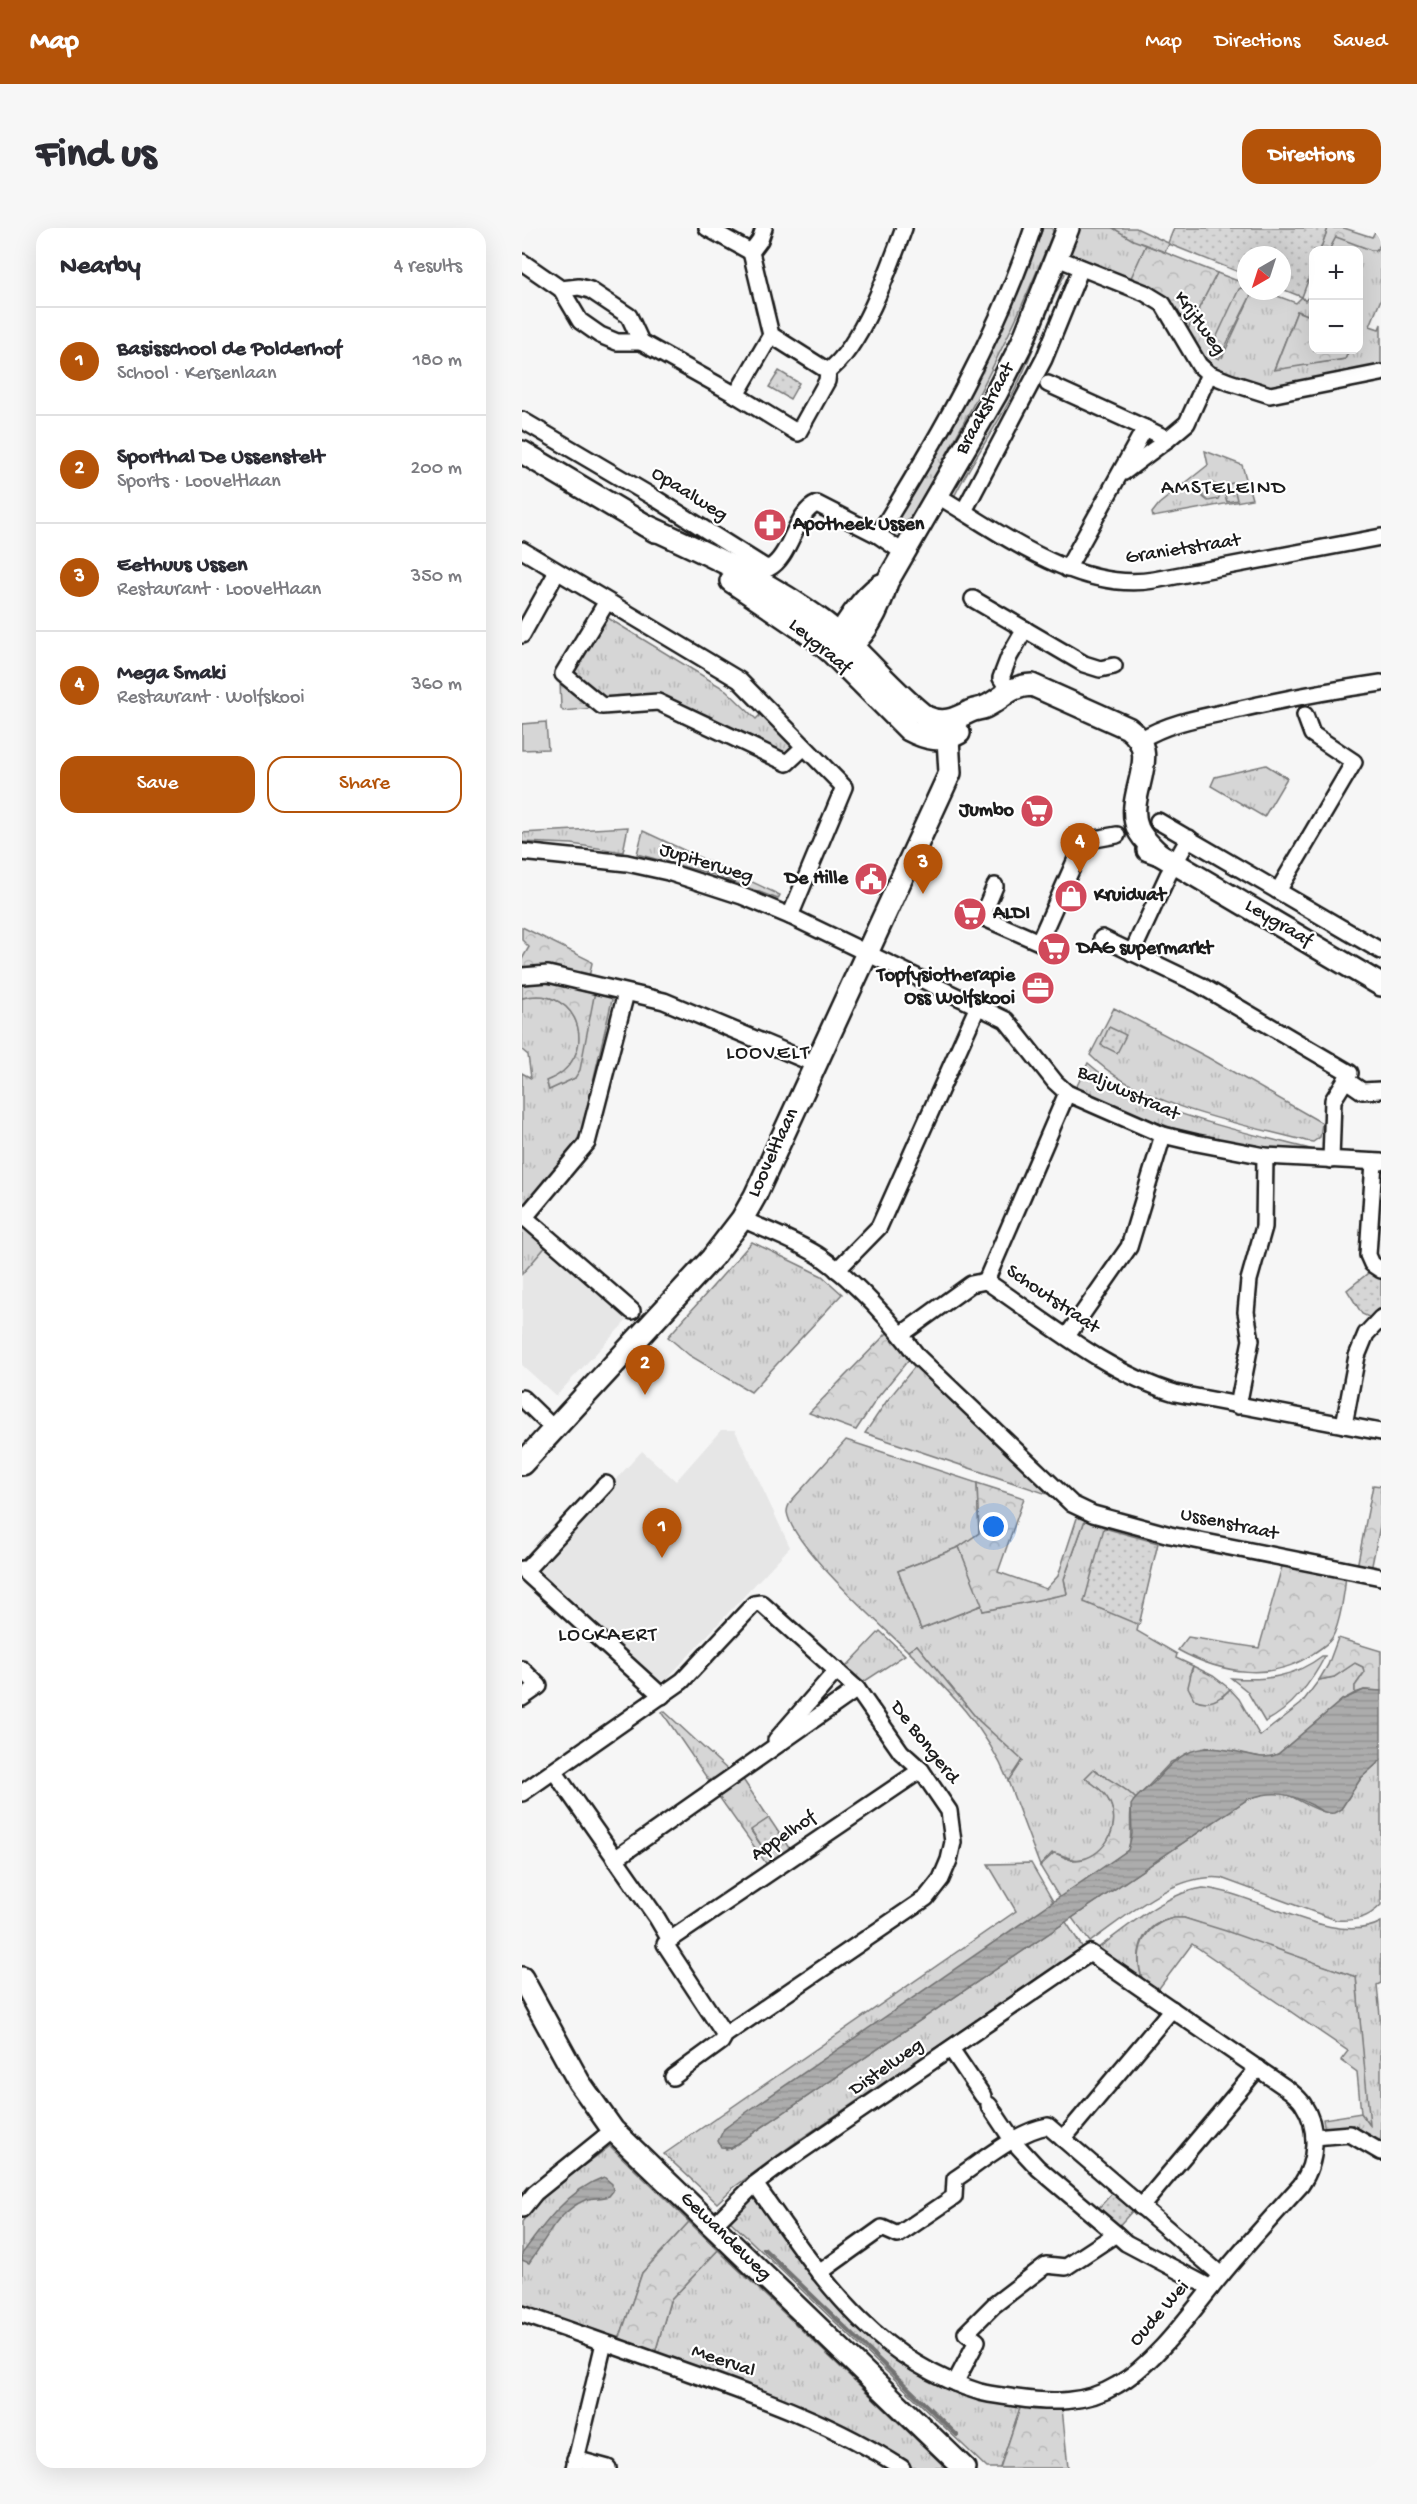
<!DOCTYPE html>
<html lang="en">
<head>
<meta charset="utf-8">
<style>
  :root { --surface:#fff; --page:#f7f7f7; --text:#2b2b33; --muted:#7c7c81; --line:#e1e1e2; --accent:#b45309 }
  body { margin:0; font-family:"Gochi Hand",sans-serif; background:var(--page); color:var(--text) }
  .controls { position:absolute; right:18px; top:18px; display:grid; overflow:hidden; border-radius:12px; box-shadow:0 6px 24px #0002 }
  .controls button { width:54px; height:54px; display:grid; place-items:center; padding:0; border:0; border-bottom:2px solid var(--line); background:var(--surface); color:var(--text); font:30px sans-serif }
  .compass { position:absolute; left:715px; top:18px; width:54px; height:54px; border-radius:50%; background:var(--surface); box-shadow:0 6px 24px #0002; rotate:219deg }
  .you { position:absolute; left:472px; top:1299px; width:21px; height:21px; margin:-15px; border:4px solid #fff; border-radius:50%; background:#1a73e8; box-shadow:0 0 0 9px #1a73e833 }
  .badge { display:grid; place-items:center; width:39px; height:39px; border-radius:50%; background:var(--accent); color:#fff; font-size:20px; font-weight:700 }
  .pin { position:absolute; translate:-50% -50px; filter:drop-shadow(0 2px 3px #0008) }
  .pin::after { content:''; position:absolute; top:32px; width:21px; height:18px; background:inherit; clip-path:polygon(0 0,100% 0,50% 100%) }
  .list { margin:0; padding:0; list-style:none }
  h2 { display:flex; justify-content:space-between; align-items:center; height:78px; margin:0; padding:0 24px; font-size:26px }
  h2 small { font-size:20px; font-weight:400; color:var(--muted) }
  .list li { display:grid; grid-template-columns:39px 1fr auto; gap:18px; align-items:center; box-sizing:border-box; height:108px; padding:0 24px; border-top:2px solid var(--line) }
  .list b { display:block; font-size:22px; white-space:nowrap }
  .list p { margin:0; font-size:20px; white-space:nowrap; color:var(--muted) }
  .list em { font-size:20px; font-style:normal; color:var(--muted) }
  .actions { display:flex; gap:12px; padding:18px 24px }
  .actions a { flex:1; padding:14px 0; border:2px solid var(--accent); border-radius:18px; text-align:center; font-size:21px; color:var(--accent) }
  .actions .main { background:var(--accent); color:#fff }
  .map { position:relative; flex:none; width:859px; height:2240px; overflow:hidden; border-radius:18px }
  header { display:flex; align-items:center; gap:36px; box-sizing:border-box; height:84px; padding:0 30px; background:var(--accent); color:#fff }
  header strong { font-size:28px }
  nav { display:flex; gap:33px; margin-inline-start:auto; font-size:21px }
  .intro { display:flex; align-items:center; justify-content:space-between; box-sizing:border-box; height:144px; padding:0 36px }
  h1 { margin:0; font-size:42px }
  .button { padding:15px 27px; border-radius:18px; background:var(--accent); color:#fff; font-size:21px; font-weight:700 }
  main { display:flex; gap:36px; padding:0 36px }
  aside { flex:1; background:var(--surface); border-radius:18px; box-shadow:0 6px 24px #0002 }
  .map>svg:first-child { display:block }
</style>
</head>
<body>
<header>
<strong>Map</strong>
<nav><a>Map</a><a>Directions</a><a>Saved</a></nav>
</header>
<div class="intro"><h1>Find us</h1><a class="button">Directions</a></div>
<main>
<aside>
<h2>Nearby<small>4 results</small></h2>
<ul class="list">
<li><span class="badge">1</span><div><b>Basisschool de Polderhof</b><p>School · Kersenlaan</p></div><em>180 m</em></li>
<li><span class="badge">2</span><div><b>Sporthal De Ussenstelt</b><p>Sports · Looveltlaan</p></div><em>200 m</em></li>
<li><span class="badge">3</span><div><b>Eethuus Ussen</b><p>Restaurant · Looveltlaan</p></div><em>350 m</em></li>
<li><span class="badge">4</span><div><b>Mega Smaki</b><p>Restaurant · Wolfskooi</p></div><em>360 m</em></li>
</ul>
<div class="actions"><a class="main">Save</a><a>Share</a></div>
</aside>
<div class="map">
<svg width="859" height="2240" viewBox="0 0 859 2240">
  <defs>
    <pattern id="grass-tufts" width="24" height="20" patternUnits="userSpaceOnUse" patternTransform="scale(1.5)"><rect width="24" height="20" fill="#d6d6d6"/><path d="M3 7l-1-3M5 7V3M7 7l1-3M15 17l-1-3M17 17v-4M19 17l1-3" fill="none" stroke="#b7b7b7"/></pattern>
    <pattern id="forest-crowns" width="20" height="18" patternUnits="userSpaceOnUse" patternTransform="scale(1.5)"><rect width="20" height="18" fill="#d6d6d6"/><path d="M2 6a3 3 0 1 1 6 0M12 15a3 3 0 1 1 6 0" fill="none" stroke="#b7b7b7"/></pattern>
    <pattern id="park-dots" width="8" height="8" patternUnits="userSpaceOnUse" patternTransform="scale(1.5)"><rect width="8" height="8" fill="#d6d6d6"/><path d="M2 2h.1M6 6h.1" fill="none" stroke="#b7b7b7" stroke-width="1.8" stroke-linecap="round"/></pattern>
    <pattern id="water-rules" width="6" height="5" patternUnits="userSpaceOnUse" patternTransform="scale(1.5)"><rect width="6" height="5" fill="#acacac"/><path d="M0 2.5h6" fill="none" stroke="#939393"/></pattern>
  </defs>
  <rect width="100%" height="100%" fill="#f6f6f6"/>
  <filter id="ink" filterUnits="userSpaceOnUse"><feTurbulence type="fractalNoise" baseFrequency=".0167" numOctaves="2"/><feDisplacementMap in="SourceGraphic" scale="12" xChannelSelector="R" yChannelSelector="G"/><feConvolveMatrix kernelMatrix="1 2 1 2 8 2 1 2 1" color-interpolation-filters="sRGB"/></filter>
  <g filter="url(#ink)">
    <g fill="#e6e6e6">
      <path d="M0 991 109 1088 34 1168 0 1137Z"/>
      <path d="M199 1202H213L268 1319 141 1455 13 1340 120 1223 154 1253Z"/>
    </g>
    <g fill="url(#grass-tufts)" stroke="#797979" stroke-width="1.5">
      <path d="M521 0H530L531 4C489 111 435 211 377 309L365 305 458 141 486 86Z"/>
      <path d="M551 0H591L624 17 610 50 608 52 545 30Z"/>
      <path d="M814 8 849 22H854L859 16V71L848 98 857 101 859 96V139L749 161 686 140 665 103 695 45 724 56V62L719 60 700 130 729 67 728 63H742L774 75 780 69 783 73 791 63V89L775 83 752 141 823 131 827 122H836V22H807Z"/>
      <path d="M535 43 543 46C522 87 510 131 488 172 470 206 447 237 431 271L425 268Z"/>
      <path d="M683 223 720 237 730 271 631 289 630 285 637 276 686 237Z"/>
      <path d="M81 387 204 462 234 491 241 484 274 517 260 529 141 473 81 474 51 449 50 442Z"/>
      <path d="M38 453 73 480 41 483 39 480Z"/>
      <path d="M744 537 765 550 742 589 689 558 693 549Z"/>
      <path d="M106 599 101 624 50 616 0 614V605Z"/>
      <path d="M121 603 258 667 256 671 193 647 115 626Z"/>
      <path d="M73 763 88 767 90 772 60 901C49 930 23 955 2 978L0 976V845L9 850 6 827 0 822V770C61 755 79 833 25 853L27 862 53 850Z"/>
      <path d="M592 780 685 829 800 895 798 909 791 914 784 913C716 895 618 878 568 827Z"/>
      <path d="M566 835C625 887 718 902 792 922 785 925 774 923 765 923 692 920 620 890 553 862Z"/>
      <path d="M0 991 27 1015 0 1046Z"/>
      <path d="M230 1014 300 1048 320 1066 229 1164 167 1127 146 1109Z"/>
      <path d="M394 1137 531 1264 528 1267 343 1205 364 1174Z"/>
      <path d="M324 1212 455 1255 457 1306 437 1319 376 1343 399 1401 460 1377 461 1383 545 1366 542 1351 564 1289 637 1309 615 1403 655 1426 654 1430 671 1438 667 1448 700 1469 708 1461 717 1471 738 1508 779 1476 797 1452 812 1449 833 1435 841 1439 842 1445 833 1458V1465L820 1472 756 1526 747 1530 739 1529 686 1519 649 1534 614 1571C600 1556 588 1554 573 1542L564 1550C574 1558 584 1564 589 1577 597 1596 585 1625 565 1630 548 1635 544 1626 530 1625L518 1638 486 1553 500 1532 456 1492 395 1417 386 1423C359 1397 269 1317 265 1284 265 1279 267 1276 270 1272Z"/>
      <path d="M358 1403 383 1427 340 1455 324 1439Z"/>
      <path d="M800 1428H803C790 1454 769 1481 743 1494L725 1463 709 1450C742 1453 773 1449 800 1428Z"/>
      <path d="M142 1483 209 1545 195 1555 191 1550 187 1553 140 1484Z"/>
      <path d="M859 1532V1677C845 1691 833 1693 814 1692L699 1650C652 1645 605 1688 568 1714L550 1690 726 1571C767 1556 766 1571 800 1583 805 1585 813 1582 819 1581L839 1550Z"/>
      <path d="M220 1550 247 1590 229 1603 253 1637 248 1641 195 1566Z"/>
      <path d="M509 1635 532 1675 202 1901 204 1921 209 1920 544 1694 561 1720 274 1914 211 1960 195 1975 142 1926 494 1683 466 1636Z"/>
      <path d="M681 1660C734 1664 812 1720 859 1694V1755L855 1757 859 1798V1910L855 1917 803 1903 801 1891 839 1885 847 1896 834 1749 662 1690C623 1689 609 1719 621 1753L576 1720C607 1698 643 1665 681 1660Z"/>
      <path d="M88 1918 167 1994 120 2045 97 2112 0 2078V1994C20 1963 59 1941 88 1918Z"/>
      <path d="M227 1970 233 1971 238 1975C285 2049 346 2131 432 2162 453 2170 476 2173 499 2177L478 2240H465L207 1992Z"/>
      <path d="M196 2022 424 2240H390L356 2218 300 2188 244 2164 133 2125 148 2073Z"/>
    </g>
    <g fill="url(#forest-crowns)" stroke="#797979" stroke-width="1.5">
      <path d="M806 0H822L850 9 855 0H859V16L854 22H849L814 9 807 22H798Z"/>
      <path d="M624 17 695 45 665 103 645 71 608 52Z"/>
      <path d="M719 60 728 63 729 67 697 131 689 127 688 123 717 61Z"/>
      <path d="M775 83 791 89 792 122H827L823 131 752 142Z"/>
      <path d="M0 699 67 732 70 735 67 749 0 742V731L7 719 0 712Z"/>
      <path d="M0 750 28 751 73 763 58 842 53 850 27 862 24 853C79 833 61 755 0 770Z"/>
      <path d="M368 1102 388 1130 356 1169 334 1202 287 1185Z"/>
      <path d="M455 1255 502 1270 476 1344 524 1361 536 1348 556 1287 564 1289 542 1351 545 1366 461 1383 437 1319 457 1305Z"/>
      <path d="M851 1257 859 1258V1293L849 1342 835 1339Z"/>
      <path d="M761 1335 824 1346C823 1363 818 1396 810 1410 806 1416 798 1421 792 1425 750 1455 698 1445 656 1422L666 1409 737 1420Z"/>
      <path d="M816 1410 859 1423V1463L842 1462 833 1465V1458L842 1445 841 1439 833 1435 812 1449 797 1452 806 1437Z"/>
      <path d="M395 1417 456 1492 500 1532 486 1553C465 1500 426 1462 386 1423Z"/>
      <path d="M671 1438 691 1448 708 1461C697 1472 687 1478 672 1471L666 1459Z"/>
      <path d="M572 1541C588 1554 600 1556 614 1571 603 1583 613 1606 606 1622L538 1671 518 1638 532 1625C540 1627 546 1633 554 1632 580 1631 599 1601 589 1577 584 1564 574 1558 563 1550Z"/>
      <path d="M652 1690H662L704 1703 834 1749 848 1897 839 1885 835 1844 819 1832 826 1823 670 1716 635 1763 621 1753C611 1724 620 1697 652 1690Z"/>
      <path d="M167 1994 196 2022 148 2073 133 2125 97 2112 120 2045Z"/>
      <path d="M499 2177 540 2180 546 2240H478Z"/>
    </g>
    <g fill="url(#park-dots)" stroke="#797979" stroke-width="1.5">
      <path d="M591 0H614L646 15 652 0H806L798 22H792L791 39 780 69 760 61V27H724V47L647 16 643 24 611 12Z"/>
      <path d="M257 143 277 155 268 171 247 159Z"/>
      <path d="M690 255 696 258 711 255 715 272 705 274 702 264 699 265 696 271 686 273 681 269 680 259Z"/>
      <path d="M587 799 604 807 595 825 579 817Z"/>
      <path d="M850 1042 859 1047V1081L851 1091 840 1086 825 1062Z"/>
      <path d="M582 1300 636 1315 617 1397 562 1374Z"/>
      <path d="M247 1590 271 1626 253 1637 229 1602Z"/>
      <path d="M593 1962 613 1980 593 2002 573 1984Z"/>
    </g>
    <g fill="#d6d6d6" stroke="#797979" stroke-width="1.5">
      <path d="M24 494 26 521 0 522V496Z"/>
      <path d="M437 1319 460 1377 399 1401 376 1343Z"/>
    </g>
    <g fill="url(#water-rules)" stroke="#727272" stroke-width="1.5">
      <path d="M842 1462 859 1463V1532L839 1550 819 1581 812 1585C803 1586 798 1582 790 1577 767 1565 751 1562 726 1571L209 1920 199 1919 196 1913 202 1901 229 1881 606 1622 610 1606 609 1577C614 1567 627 1560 635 1551 665 1516 681 1516 725 1526 737 1529 745 1531 756 1526L820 1472Z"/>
      <path d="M82 1949 90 1956 91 1963 87 1968C79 1971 71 1969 63 1972 35 1984 24 2012 7 2035L0 2032V2026C21 1997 46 1962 82 1949Z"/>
    </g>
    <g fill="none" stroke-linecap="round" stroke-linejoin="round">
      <path stroke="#727272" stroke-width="4" d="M242 2021 435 2207"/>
      <defs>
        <g id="street">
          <path d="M185 0 229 24 238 12 242 0"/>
          <path d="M229 24 249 107 214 167 276 205 305 153 306 143 249 107"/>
          <path d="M535 30 623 65 641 76 677 137 687 146 707 154 748 167 859 145"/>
          <path d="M0 34 39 61 58 93 78 107 95 114H119"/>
          <path d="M39 61 57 59 68 62 107 88 119 114 214 167"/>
          <path d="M306 143C339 120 368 39 382 0"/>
          <path d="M526 156 623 200"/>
          <path d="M0 192 136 272 241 338 247 340C269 329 273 284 295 276L356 307 382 325"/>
          <path d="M602 244 646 211"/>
          <path d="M416 268C479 305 556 365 632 352L859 309"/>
          <path d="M442 283 522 131 559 40"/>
          <path d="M356 307C417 209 474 110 511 0"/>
          <path d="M0 322 217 452 322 559 268 688"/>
          <path d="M545 341 623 200 646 211 665 195 687 146"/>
          <path d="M451 371 562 436 578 441 592 438"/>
          <path d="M84 375 41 446 80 478 136 474 265 535 282 519"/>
          <path d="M0 407 35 344"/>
          <path d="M487 462 479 450 487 429 503 401"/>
          <path d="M618 512C647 494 681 489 714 482 762 471 810 462 859 455"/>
          <path d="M636 593 859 723"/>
          <path d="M0 624 105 635 146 644 220 668 268 688 484 792 533 854 545 865 641 907 675 915 743 928 859 934"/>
          <path d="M473 658 460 689 517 714 562 613 595 607"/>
          <path d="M756 663 832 534 790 506 783 487"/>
          <path d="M580 710 678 757 828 845 811 872 809 932"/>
          <path d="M610 725 646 647 667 610"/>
          <path d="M0 748 26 746 142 773 293 836"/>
          <path d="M824 852 840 863 859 862"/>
          <path d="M852 934 846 1027 850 1036 859 1042"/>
          <path d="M0 987 110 1083"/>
          <path d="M3 989 65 915 104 765"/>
          <path d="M220 991C246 1003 275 1013 299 1029 333 1053 372 1096 396 1129L550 1276 571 1286 648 1307 859 1349"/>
          <path d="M315 1042 357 999 456 778"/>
          <path d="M464 1053 545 865"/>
          <path d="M380 1106 449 1056 464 1053C524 1093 583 1144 653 1165L859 1204"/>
          <path d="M545 1108 607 1019 641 907"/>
          <path d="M0 1170 32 1201"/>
          <path d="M716 1178 729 1112 724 1084 727 1052 742 999 743 928"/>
          <path d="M822 1197 835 1128 844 1106 859 1090"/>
          <path d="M0 1341 140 1468"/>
          <path d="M3 1343 84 1256"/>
          <path d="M0 1441 17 1458 0 1470"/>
          <path d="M254 1512 315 1442"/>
          <path d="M32 1543 135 1690 148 1712 143 1716 203 1807"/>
          <path d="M0 1565 160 1453 232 1376 239 1375 335 1461 379 1524 399 1542 427 1583 431 1614 427 1632 419 1651 404 1670 203 1807 199 1814 151 1849"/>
          <path d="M93 1631 335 1461"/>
          <path d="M148 1712 399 1542"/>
          <path d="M429 1821 461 1868"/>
          <path d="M467 1877 491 1913 516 1940 594 2006 604 2015 689 2060"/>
          <path d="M792 1909 828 1906 859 1924"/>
          <path d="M541 1911 650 1781"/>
          <path d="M619 1979 736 1840"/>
          <path d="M0 1981 13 1965 91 1902"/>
          <path d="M191 1998 233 1956 257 1938 568 1725 767 1862C772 1866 778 1871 781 1876 797 1900 795 1934 779 1957 752 1987 724 2017 698 2049 669 2084 634 2135 595 2157 564 2176 528 2175 494 2170 482 2168 469 2167 458 2164 348 2131 296 2044 233 1956"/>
          <path d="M297 2045 360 2000 376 2007 432 1969 433 1951C459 1934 495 1903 526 1898L699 2047"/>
          <path d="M0 2086C56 2105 112 2125 168 2145 242 2171 314 2197 380 2240"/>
          <path d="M433 2155 455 2113 444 2105 472 2077 524 2037 544 2039 594 2006"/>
          <path d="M53 2231 86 2240"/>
          <path d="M52 2240 82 2115"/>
        </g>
        <g id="secondary">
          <path d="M0 224 133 303"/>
          <path d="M123 297C178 322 247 354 296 390 336 418 365 459 404 489 422 497 433 491 449 483 454 481 459 481 463 479 482 470 487 458 510 457L606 500C643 527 601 567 616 601 620 611 630 619 637 626"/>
          <path d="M209 353 290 408 311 426 387 502C404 511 420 515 437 505"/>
          <path d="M313 420C318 401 342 368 359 357"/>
          <path d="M318 423C342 415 358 378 365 354L474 166 500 115 546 0"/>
          <path d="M626 622 637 626 859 757"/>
          <path d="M0 1236 190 1030 220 991 233 968 428 545 426 510 418 494"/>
          <path d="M0 1750 57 1854 91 1902 442 2240"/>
        </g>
      </defs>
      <use href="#street" stroke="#1c1c1c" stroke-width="20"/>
      <use href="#secondary" stroke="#1c1c1c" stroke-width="26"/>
      <use href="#street" stroke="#fff" stroke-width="15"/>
      <use href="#secondary" stroke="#fff" stroke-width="21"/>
    </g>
  </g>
  <defs>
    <symbol id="pharmacy-disc" viewBox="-11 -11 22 22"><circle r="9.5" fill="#d1495b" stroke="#fff"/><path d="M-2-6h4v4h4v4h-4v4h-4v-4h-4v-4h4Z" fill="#fff"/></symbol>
    <symbol id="supermarket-disc" viewBox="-11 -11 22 22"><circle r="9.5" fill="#d1495b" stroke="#fff"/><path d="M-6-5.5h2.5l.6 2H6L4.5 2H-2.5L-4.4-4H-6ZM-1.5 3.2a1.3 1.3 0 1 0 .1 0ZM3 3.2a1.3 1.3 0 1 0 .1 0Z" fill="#fff"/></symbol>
    <symbol id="civic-disc" viewBox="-11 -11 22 22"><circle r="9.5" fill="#d1495b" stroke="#fff"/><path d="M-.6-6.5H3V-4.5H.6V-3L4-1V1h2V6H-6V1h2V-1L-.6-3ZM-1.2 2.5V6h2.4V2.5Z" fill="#fff"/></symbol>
    <symbol id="shop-disc" viewBox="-11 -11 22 22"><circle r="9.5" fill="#d1495b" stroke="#fff"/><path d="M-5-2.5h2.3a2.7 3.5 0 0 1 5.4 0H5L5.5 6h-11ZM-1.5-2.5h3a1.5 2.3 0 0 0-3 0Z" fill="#fff"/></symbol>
    <symbol id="office-disc" viewBox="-11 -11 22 22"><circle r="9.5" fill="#d1495b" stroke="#fff"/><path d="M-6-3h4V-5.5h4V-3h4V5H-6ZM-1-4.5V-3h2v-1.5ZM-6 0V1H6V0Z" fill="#fff"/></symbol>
  </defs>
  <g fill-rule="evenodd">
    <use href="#pharmacy-disc" x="229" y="278" width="38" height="38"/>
    <use href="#supermarket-disc" x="496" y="564" width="38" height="38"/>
    <use href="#civic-disc" x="330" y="632" width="38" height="38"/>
    <use href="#shop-disc" x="530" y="649" width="38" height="38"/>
    <use href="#supermarket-disc" x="429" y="667" width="38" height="38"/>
    <use href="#supermarket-disc" x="513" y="702" width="38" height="38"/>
    <use href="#office-disc" x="497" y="741" width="38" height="38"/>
  </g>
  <g text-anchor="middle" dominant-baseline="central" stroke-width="4.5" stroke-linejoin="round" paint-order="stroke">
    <g font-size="20" fill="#1c1c1c" stroke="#fff">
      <text transform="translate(677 96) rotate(54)">Krijtweg</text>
      <text transform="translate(464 181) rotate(-61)">Braakstraat</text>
      <text transform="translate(167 267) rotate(32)">Opaalweg</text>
      <text transform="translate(661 322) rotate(-9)">Granietstraat</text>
      <text transform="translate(297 419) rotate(40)">Leygraaf</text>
      <text transform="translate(184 636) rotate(17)">Jupiterweg</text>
      <text transform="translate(756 696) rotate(31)">Leygraaf</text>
      <text transform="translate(606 866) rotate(24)">Baljuwstraat</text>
      <text transform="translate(252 925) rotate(-65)">Looveltlaan</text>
      <text transform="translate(530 1072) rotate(34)">Schoutstraat</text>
      <text transform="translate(707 1297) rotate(12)">Ussenstraat</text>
      <text transform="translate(402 1515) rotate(52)">De Bongerd</text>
      <text transform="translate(262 1609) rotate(-34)">Appelhof</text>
      <text transform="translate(365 1840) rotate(-35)">Distelweg</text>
      <text transform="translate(203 2009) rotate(44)">Gewandeweg</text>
      <text transform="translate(638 2086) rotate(-49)">Oude Wei</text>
      <text transform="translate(201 2134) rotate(19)">Meerval</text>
    </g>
    <g font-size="20" font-weight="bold" fill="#1c1c1c" stroke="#fff" text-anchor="start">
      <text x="271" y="297">Apotheek Ussen</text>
      <text x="492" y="583" text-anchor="end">Jumbo</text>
      <text x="326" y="651" text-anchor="end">De Hille</text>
      <text x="572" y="668">Kruidvat</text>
      <text x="471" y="686">ALDI</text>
      <text x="555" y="721">DAG supermarkt</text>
      <text x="493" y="748" text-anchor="end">Topfysiotherapie<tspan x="493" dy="23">Oss Wolfskooi</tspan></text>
    </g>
    <g font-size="21" letter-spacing="1.5" fill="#1c1c1c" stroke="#fff">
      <text x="702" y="261">AMSTELEIND</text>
      <text x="246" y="826">LOOVELT</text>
      <text x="86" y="1408">LOCKAERT</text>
    </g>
  </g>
</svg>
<div class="controls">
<button>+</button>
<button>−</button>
</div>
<svg class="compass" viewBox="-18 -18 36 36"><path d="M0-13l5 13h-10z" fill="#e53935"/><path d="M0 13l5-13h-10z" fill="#7c7c81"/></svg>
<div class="you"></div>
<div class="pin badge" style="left:140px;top:1330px">1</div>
<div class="pin badge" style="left:123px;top:1167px">2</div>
<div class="pin badge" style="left:401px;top:666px">3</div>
<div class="pin badge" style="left:558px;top:645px">4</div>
</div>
</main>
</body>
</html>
